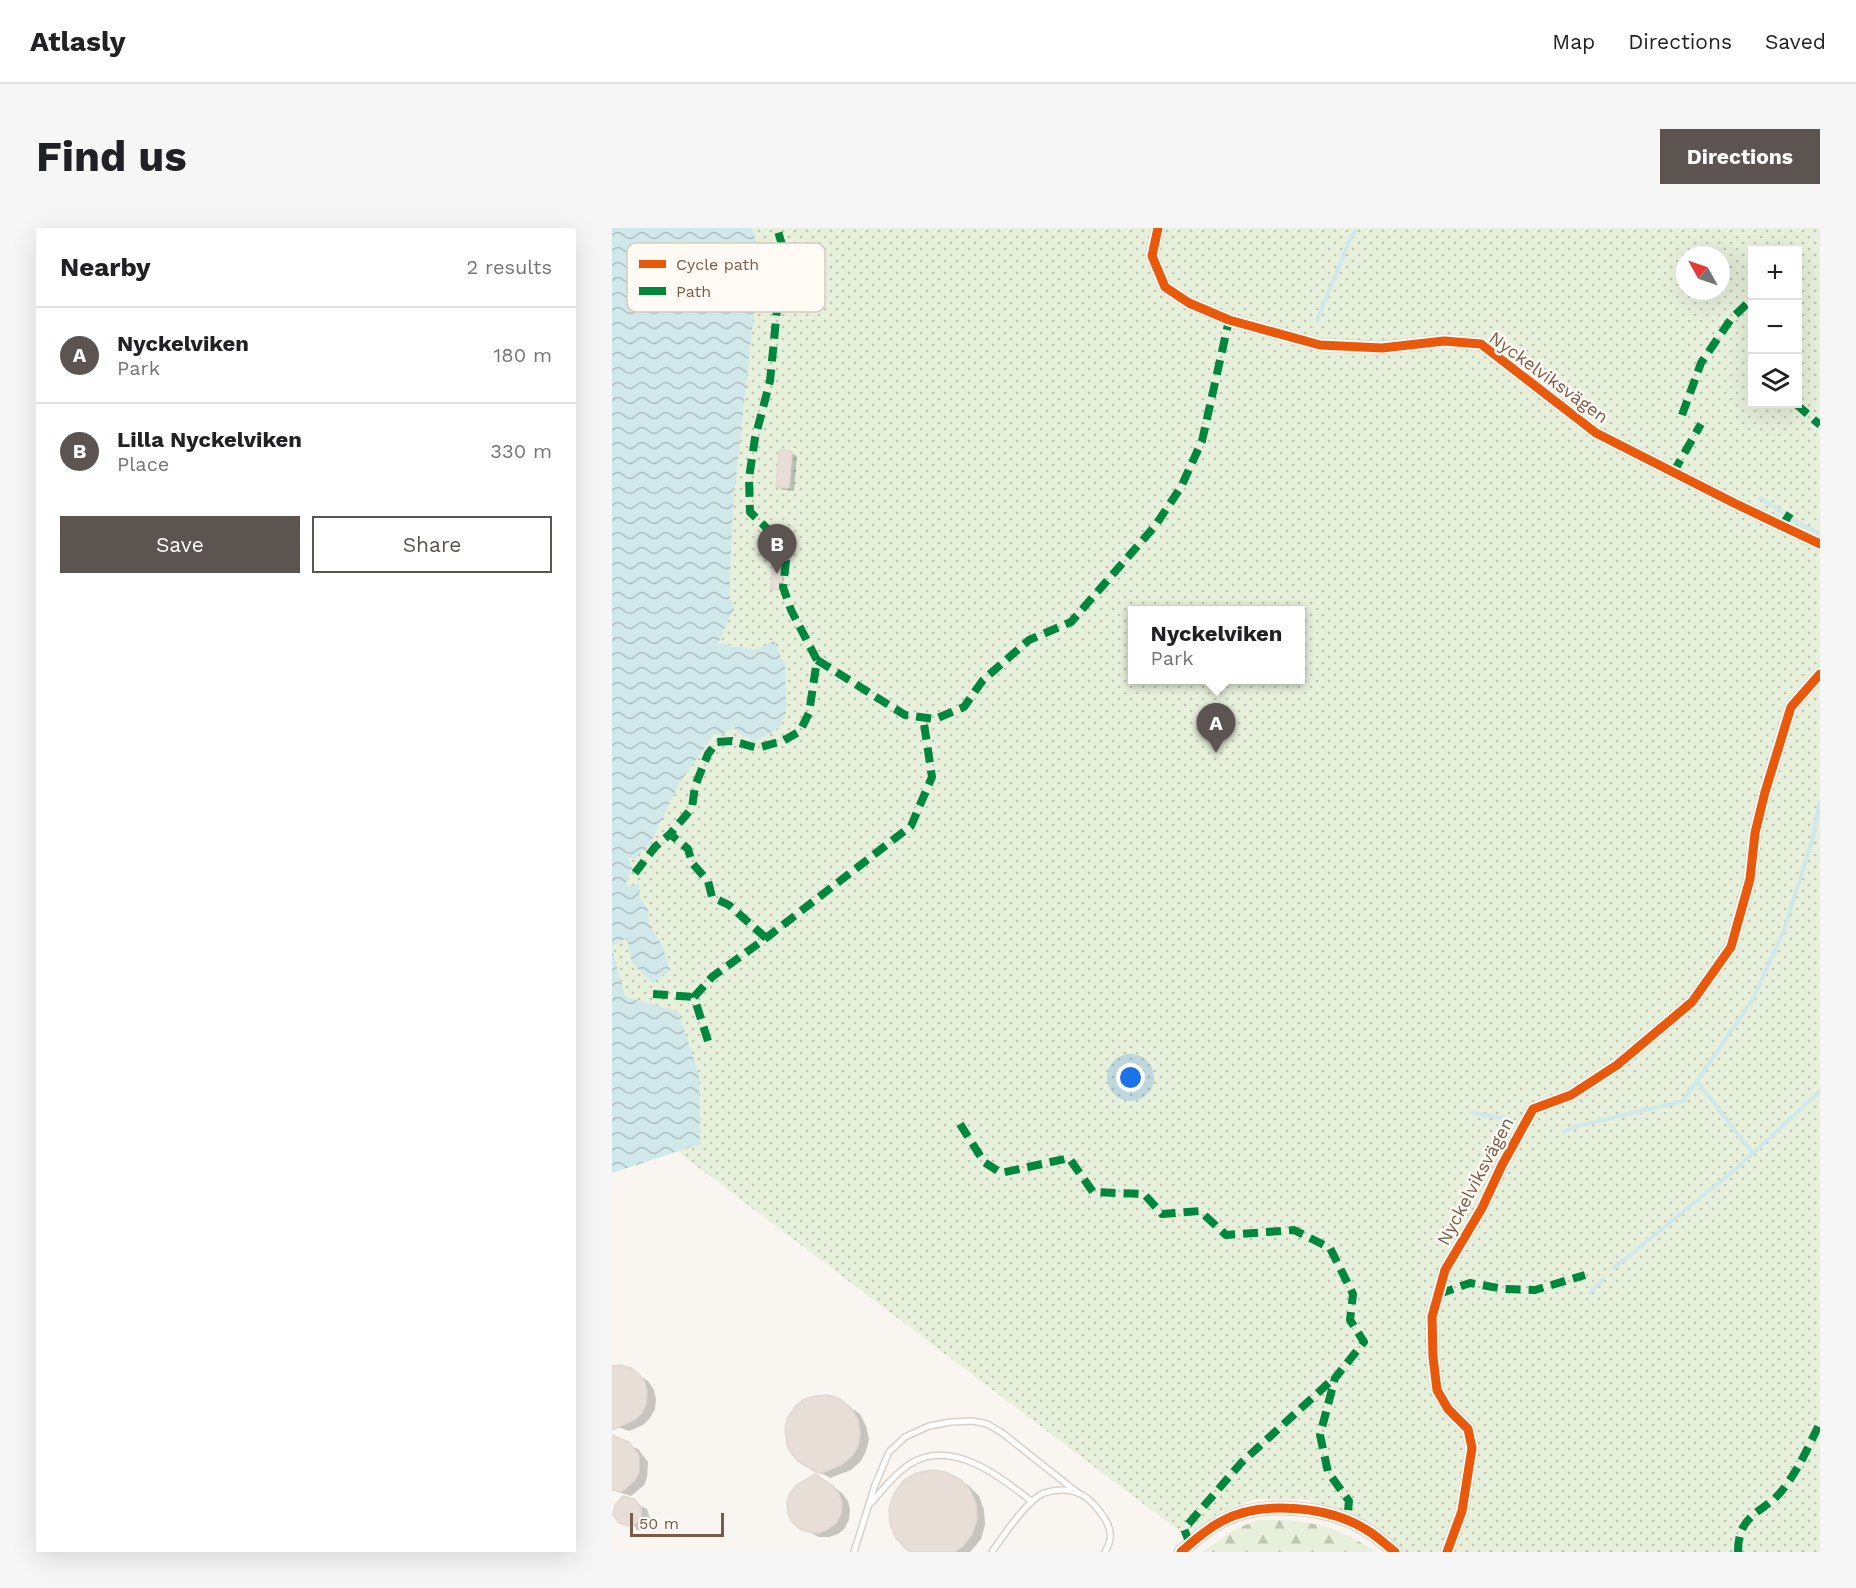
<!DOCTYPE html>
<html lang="en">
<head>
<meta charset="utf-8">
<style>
  :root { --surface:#fff; --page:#f6f6f6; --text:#202124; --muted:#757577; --line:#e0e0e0; --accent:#5c5450 }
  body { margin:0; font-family:"Work Sans",sans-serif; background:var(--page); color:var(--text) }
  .controls { position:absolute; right:18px; top:18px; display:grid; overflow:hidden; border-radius:0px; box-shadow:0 6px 24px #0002 }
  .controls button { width:54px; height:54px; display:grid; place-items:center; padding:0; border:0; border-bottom:2px solid var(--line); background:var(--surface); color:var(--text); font:30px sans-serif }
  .compass { position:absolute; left:1064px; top:18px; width:54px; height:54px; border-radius:50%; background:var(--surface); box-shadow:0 6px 24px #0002; rotate:310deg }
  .scale { position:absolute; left:18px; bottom:15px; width:94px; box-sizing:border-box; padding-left:6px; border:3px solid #7a5c4d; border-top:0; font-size:16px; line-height:21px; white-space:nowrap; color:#7a5c4d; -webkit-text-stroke:4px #fffaf3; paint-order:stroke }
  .you { position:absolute; left:519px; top:850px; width:21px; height:21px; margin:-15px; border:4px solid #fff; border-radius:50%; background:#1a73e8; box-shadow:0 0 0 9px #1a73e833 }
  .badge { display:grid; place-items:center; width:39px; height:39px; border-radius:50%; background:var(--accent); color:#fff; font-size:20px; font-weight:700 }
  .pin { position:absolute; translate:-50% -50px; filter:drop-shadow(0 2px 3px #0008) }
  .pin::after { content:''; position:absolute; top:32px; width:21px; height:18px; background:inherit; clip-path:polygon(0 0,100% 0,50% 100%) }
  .popup { position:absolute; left:516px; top:378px; width:177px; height:78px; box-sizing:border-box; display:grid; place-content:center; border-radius:0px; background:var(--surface); filter:drop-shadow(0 2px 4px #0005); font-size:20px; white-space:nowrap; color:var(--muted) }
  .popup b { font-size:22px; color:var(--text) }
  .popup::after { content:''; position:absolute; left:50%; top:100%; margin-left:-12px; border:12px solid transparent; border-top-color:var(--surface) }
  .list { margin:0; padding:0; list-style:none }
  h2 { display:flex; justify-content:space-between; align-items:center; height:78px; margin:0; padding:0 24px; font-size:26px }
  h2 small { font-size:20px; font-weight:400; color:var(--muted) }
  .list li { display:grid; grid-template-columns:39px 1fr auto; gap:18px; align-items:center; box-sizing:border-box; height:96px; padding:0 24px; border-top:2px solid var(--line) }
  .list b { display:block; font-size:22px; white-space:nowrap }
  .list p { margin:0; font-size:20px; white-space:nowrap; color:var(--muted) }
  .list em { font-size:20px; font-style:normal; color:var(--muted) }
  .actions { display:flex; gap:12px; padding:18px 24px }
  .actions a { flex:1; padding:14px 0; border:2px solid var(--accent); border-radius:0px; text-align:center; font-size:21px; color:var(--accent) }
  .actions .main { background:var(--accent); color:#fff }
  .icon { flex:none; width:33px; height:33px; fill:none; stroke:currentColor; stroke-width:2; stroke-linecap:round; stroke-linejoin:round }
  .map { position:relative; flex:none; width:1208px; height:1324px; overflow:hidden; border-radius:0px }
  header { display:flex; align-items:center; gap:36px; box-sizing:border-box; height:84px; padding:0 30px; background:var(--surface); border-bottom:2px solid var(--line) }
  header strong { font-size:28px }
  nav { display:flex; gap:33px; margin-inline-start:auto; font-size:21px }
  .intro { display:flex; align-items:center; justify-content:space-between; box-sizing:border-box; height:144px; padding:0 36px }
  h1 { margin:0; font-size:42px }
  .button { padding:15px 27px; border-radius:0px; background:var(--accent); color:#fff; font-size:21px; font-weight:700 }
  main { display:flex; gap:36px; padding:0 36px }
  aside { flex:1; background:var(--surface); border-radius:0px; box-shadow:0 6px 24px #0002 }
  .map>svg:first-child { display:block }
</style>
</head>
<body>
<header>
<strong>Atlasly</strong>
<nav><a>Map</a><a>Directions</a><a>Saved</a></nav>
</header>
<div class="intro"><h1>Find us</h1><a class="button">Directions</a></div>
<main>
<aside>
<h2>Nearby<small>2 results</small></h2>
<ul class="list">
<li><span class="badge">A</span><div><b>Nyckelviken</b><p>Park</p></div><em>180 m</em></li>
<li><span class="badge">B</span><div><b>Lilla Nyckelviken</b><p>Place</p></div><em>330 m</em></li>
</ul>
<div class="actions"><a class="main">Save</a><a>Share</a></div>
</aside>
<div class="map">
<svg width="1208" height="1324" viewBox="0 0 1208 1324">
  <defs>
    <pattern id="forest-firs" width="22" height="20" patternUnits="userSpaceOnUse" patternTransform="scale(1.5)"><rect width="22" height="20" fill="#e7f0db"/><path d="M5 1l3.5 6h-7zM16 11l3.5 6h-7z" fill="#c0c6b4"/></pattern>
    <pattern id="park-dots" width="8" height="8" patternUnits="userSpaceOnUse" patternTransform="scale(1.5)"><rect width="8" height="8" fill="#e7f0db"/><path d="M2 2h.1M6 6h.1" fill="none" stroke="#c0c6b4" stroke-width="1.8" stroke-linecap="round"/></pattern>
    <pattern id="water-waves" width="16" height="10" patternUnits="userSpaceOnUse" patternTransform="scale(1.5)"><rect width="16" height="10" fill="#d0e8ea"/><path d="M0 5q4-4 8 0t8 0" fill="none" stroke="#aebfc0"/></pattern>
  </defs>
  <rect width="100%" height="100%" fill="#f9f5f0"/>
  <path fill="url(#forest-firs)" d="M645 1292C695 1291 721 1296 764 1324H590L620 1303Z"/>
  <path fill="url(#park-dots)" fill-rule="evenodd" d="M0 0H1208V1324H788L759 1296 695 1272 644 1271 607 1285 574 1308 0 874ZM1140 22H1186V176H1140ZM1073 27H1109V63H1073ZM520 382H688V452H520Z"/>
  <g fill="url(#water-waves)">
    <path d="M0 0H140L148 28 121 278 117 367 122 381 106 415 145 422 162 413 173 437 174 485 168 499 142 514 134 508 131 509 122 500 115 503 111 507 102 506 68 554 38 616 30 622 23 631 16 629 20 640 13 657 21 658 27 655V667L36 682 37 697 50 717 58 742 41 755 20 735 15 710 0 718Z"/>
    <path d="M0 721 13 769 66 783 87 847 88 916 0 945Z"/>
  </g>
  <g fill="#0003">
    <path d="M179 225 185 228 182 263 171 262 166 259Z"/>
    <path d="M170 331 172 333 171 362H162L160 360Z"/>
    <path d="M0 1140 18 1142 36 1153 42 1162 44 1171 43 1181 38 1190 31 1197 17 1203 0 1197Z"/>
    <path d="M227 1172 248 1186 254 1198 257 1211 254 1223 249 1233 239 1242 218 1250 188 1233Z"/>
    <path d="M0 1210 26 1221 36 1234 35 1250 32 1257 19 1268 0 1262Z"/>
    <path d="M333 1245 357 1258 367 1268 372 1282 373 1297 369 1311 358 1324H302L295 1320Z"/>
    <path d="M213 1253 230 1265 236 1273 238 1282 237 1291 233 1300 226 1306 217 1309H207L188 1299Z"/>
    <path d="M25 1276 35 1281 38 1290 35 1298 27 1302H24V1299L8 1294Z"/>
  </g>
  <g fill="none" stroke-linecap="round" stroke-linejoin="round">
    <g stroke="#d0e8ea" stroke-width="4">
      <path d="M705 92 739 9 744 3"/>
      <path d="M1148 270C1168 281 1186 298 1208 305"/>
      <path d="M1085 853 1141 926"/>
      <path d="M860 885 897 891"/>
      <path d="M951 904 965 898 1071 873 1141 771 1172 702 1200 613 1208 573"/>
      <path d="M1002 1040 1125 940 1208 863"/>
      <path d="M978 1065 991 1051"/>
    </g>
  </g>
  <g fill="#e6ded7" stroke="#e2d8d2" stroke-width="1.5">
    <path d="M167 222 180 223 177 260 164 259Z"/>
    <path d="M161 329 171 330 169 362 159 361Z"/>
    <path d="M9 1137 19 1140 27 1146 33 1155 35 1165 34 1176 30 1185 22 1192 0 1202V1138Z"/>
    <path d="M216 1167 228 1171 239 1180 246 1192 248 1206 246 1218 240 1228 229 1237 207 1246 187 1234 179 1225 175 1217 173 1200 175 1191 183 1179 191 1172 203 1168Z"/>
    <path d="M0 1207 17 1214 27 1228V1244L23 1252 9 1264 0 1261Z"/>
    <path d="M319 1242 334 1244 348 1251 358 1262 364 1276 365 1291 360 1306 351 1318 342 1324H300L294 1321 284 1310 278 1296 277 1280 282 1266 291 1253 304 1245Z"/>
    <path d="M203 1246 221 1258 227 1266 230 1276 229 1286 224 1295 216 1301 207 1305 197 1304 188 1301 180 1294 176 1285 175 1275 178 1265 185 1257Z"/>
    <path d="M11 1268 22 1271 29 1279V1289L22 1297 17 1298 7 1295 1 1287 3 1277Z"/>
  </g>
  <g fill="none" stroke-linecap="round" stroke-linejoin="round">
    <defs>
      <g id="service">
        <path d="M259 1275C271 1261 283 1246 298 1236 339 1210 388 1248 419 1273"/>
        <path d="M242 1324 263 1257 277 1224 293 1209 317 1198 339 1194 361 1193 375 1196 389 1204 466 1265"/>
        <path d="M380 1324C391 1308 415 1272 432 1265 442 1262 454 1261 464 1264 479 1269 501 1295 498 1311 498 1315 495 1320 493 1324"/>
      </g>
      <g id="minor">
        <path d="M546 0 540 28 553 59 577 75 617 92 708 117 770 120 832 113 869 116 984 205 1122 275 1208 316"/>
        <path d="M835 1324 850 1283 860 1220 856 1201 836 1181 825 1162 821 1129 820 1089 833 1042 870 980 890 937 921 881 959 867 1005 837 1080 774 1119 719 1138 651 1143 605 1153 564 1179 479 1208 446"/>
      </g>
      <path id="tertiary" d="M569 1324C581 1313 595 1301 610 1293 648 1272 716 1278 753 1301 764 1307 773 1316 783 1324"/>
    </defs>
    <use href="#service" stroke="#d7d1cb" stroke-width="8"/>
    <use href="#minor" stroke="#d7d1cb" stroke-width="14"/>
    <use href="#tertiary" stroke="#d7d1cb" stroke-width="15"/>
    <use href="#service" stroke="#fefefd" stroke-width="5"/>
    <use href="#minor" stroke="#fefefd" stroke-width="10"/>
    <use href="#tertiary" stroke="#fefefd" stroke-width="12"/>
    <g stroke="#00873e" stroke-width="8" stroke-dasharray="15 8" stroke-linecap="butt">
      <path d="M1184 176 1208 197"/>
      <path d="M1070 187 1089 135 1119 91 1140 71"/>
      <path d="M1061 245 1089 196"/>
      <path d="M1170 298 1181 281"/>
      <path d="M205 432 293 487 323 491 352 479 371 452 417 412 459 394 543 298 569 259 590 213 617 92"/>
      <path d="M23 645 43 619 58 606"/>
      <path d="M154 710 117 677 100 669 96 653 80 635 76 621 58 606 80 580 83 558 96 526 105 514 120 513 145 520 171 513 188 503 197 485 205 432 179 382 171 359 174 333 163 308 138 284 137 250 143 210 158 153 171 20 165 0"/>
      <path d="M41 766 82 769"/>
      <path d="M96 813 82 769 100 749 154 710 299 598 320 549 311 489"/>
      <path d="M348 896 372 934 389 945 457 930 481 964 532 966 550 986 588 983 614 1007 682 1002 718 1020 741 1066 738 1092 752 1114 723 1150 708 1207 716 1244 737 1273 735 1293"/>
      <path d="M827 1066 858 1055 892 1061 923 1062 973 1047"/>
      <path d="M578 1316 572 1301 629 1235 721 1151"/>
      <path d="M1126 1324C1126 1283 1153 1286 1172 1260 1188 1239 1197 1217 1208 1195"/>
    </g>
    <defs>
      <g id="cycleway">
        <path d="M546 0 540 28 553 59 577 75 617 92 708 117 770 120 832 113 869 116 984 205 1122 275 1208 316"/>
        <path d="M569 1324C581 1313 595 1301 610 1293 648 1272 716 1278 753 1301 764 1307 773 1316 783 1324"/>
        <path d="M835 1324 850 1283 860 1220 856 1201 836 1181 825 1162 821 1129 820 1089 833 1042 870 980 890 937 921 881 959 867 1005 837 1080 774 1119 719 1138 651 1143 605 1153 564 1179 479 1208 446"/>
      </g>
    </defs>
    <use href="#cycleway" stroke="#fffaf3" stroke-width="13"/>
    <use href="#cycleway" stroke="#e8590c" stroke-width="9"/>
  </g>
  <g text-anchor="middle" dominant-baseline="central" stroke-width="5" stroke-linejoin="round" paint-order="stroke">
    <g font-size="18" fill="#7a5c4d" stroke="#fffaf3">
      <text transform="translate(937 149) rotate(36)">Nyckelviksvägen</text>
      <text transform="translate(863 953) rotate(-62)">Nyckelviksvägen</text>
    </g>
  </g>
  <rect x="15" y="15" width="198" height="69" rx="9" fill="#fffaf3" stroke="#d7cbc1" stroke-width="1.5"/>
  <rect x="27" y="32" width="27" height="8" fill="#e8590c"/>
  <rect x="27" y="59" width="27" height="8" fill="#00873e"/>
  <g font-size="16" fill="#7a5c4d">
    <text x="64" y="42">Cycle path</text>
    <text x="64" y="69">Path</text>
  </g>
</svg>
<div class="controls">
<button>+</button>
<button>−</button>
<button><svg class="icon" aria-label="layers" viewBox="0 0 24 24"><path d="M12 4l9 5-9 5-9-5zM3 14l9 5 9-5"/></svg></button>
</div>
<svg class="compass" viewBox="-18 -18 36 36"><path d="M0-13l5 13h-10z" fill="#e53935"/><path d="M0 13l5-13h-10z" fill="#757577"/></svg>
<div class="scale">50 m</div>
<div class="you"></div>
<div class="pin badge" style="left:604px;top:525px">A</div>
<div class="popup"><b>Nyckelviken</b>Park</div>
<div class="pin badge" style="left:165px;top:346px">B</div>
</div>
</main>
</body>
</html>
